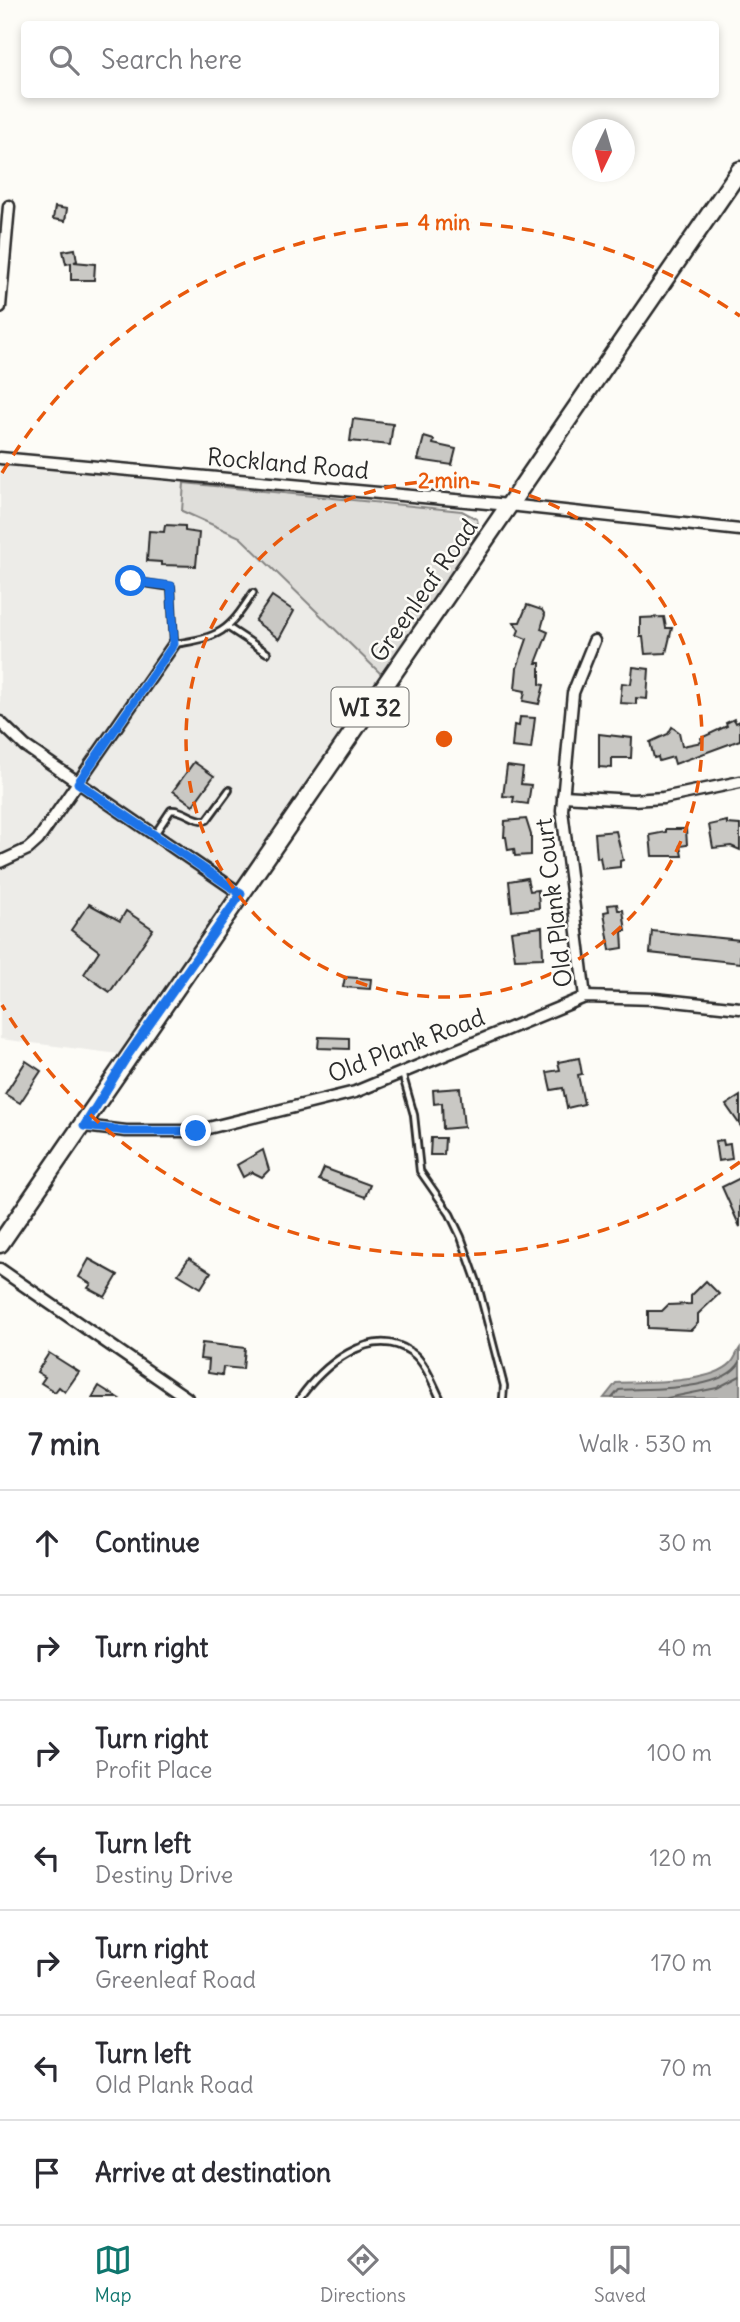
<!DOCTYPE html>
<html lang="en">
<head>
<meta charset="utf-8">
<style>
  :root { --surface:#fff; --page:#f2f2f3; --text:#2b2b33; --muted:#7c7c81; --line:#e1e1e2; --accent:#0f766e }
  body { margin:0; font-family:Delius,sans-serif; background:var(--page); color:var(--text) }
  .compass { position:absolute; left:572px; top:119px; width:63px; height:63px; border-radius:50%; background:var(--surface); box-shadow:0 4px 10px #0003; rotate:185deg }
  .stop { position:absolute; width:21px; height:21px; margin:-16px; border:5px solid #1a73e8; border-radius:50%; background:#fff }
  .stop.end { background:#1a73e8; border-color:#fff; box-shadow:0 2px 7px #0008 }
  .list { margin:0; padding:0; list-style:none }
  h2 { display:flex; justify-content:space-between; align-items:center; height:91px; margin:0; padding:0 28px; font-size:30px }
  h2 small { font-size:23px; font-weight:400; color:var(--muted) }
  .list li { display:grid; grid-template-columns:46px 1fr auto; gap:21px; align-items:center; box-sizing:border-box; height:105px; padding:0 28px; border-top:2px solid var(--line) }
  .list b { display:block; font-size:26px; white-space:nowrap }
  .list p { margin:0; font-size:23px; white-space:nowrap; color:var(--muted) }
  .list em { font-size:23px; font-style:normal; color:var(--muted) }
  .icon { flex:none; width:38px; height:38px; fill:none; stroke:currentColor; stroke-width:2; stroke-linecap:round; stroke-linejoin:round }
  .map { position:relative; flex:none; width:740px; height:1398px; overflow:hidden }
  .search { position:absolute; background:var(--surface); box-shadow:0 4px 10px #0003; left:21px; right:21px; top:21px; height:77px; display:flex; align-items:center; gap:18px; box-sizing:border-box; padding:0 24px; border-radius:7px; color:var(--muted); font-size:26px }
  .sheet { height:826px; background:var(--surface) }
  nav { display:flex; justify-content:space-around; align-items:center; box-sizing:border-box; height:98px; border-top:2px solid var(--line); background:var(--surface); font-size:19px; color:var(--muted) }
  nav a { display:grid; justify-items:center; gap:4px }
  nav .on { color:var(--accent) }
  .map>svg:first-child { display:block }
</style>
</head>
<body>
<div class="map">
<svg width="740" height="1398" viewBox="0 0 740 1398">
  <rect width="100%" height="100%" fill="#fdfcf7"/>
  <filter id="ink" filterUnits="userSpaceOnUse"><feTurbulence type="fractalNoise" baseFrequency=".0143" numOctaves="2"/><feDisplacementMap in="SourceGraphic" scale="14" xChannelSelector="R" yChannelSelector="G"/><feConvolveMatrix kernelMatrix="1 2 1 2 8 2 1 2 1" color-interpolation-filters="sRGB"/></filter>
  <g filter="url(#ink)">
    <path fill="#edece8" d="M0 464 184 483 183 511 240 537 381 674 119 1054 0 1039Z"/>
    <path fill="#dfdeda" stroke="#858482" stroke-width="2" d="M184 483 462 511 477 519C486 546 401 648 381 674L240 537 182 511Z"/>
    <path fill="#b5b4b1" stroke="#7e7d7b" stroke-width="2" d="M740 1348V1398H604L616 1383C644 1381 709 1385 731 1363 735 1359 737 1352 740 1348Z"/>
    <g fill="none" stroke-linecap="round" stroke-linejoin="round">
      <g stroke="#626261" stroke-width="2">
        <path d="M612 1398 619 1390C649 1388 723 1392 740 1362"/>
        <path d="M667 1398 717 1388 740 1376"/>
      </g>
    </g>
    <g fill="#c9c8c4" stroke="#2b2b2b" stroke-width="2">
      <path d="M55 207 67 209 65 221 53 219Z"/>
      <path d="M75 249 77 261 74 262 95 264 94 280H71V263L66 264 63 251Z"/>
      <path d="M353 419 393 424 390 445 350 441Z"/>
      <path d="M424 437 434 440 433 444 456 449 452 465 418 460Z"/>
      <path d="M165 525 185 526V531L199 533 196 566 161 565V562L147 561 149 531 164 532Z"/>
      <path d="M272 596 294 611 279 639 255 621Z"/>
      <path d="M527 605 542 610 545 615 541 629 548 632 536 663H540V684L544 685 539 704 523 701 525 691 515 689 517 668 527 639 517 635 519 630 514 622H520Z"/>
      <path d="M664 617 666 628H672L666 653 645 654 643 637H640V618Z"/>
      <path d="M633 667 649 669 647 699 636 698V704L620 703 622 683 631 684Z"/>
      <path d="M520 717 535 718 531 749 512 747 514 725 519 726Z"/>
      <path d="M734 719 736 723 740 721V740L675 764 673 757 659 761 658 757 654 758 650 742 668 734 672 727 679 732 682 746 702 742 701 738 727 726 726 723Z"/>
      <path d="M599 734 632 738 631 758H612V768L599 767Z"/>
      <path d="M194 762 214 776 193 805 173 791Z"/>
      <path d="M507 766 523 768 521 784 531 785 528 804 513 802 514 797 503 796Z"/>
      <path d="M526 819 531 835V855L515 856 514 849 508 850 506 837H504L505 821Z"/>
      <path d="M727 821V824L740 825V850L731 846 713 848 709 825Z"/>
      <path d="M666 829H686L687 845 680 846 682 856H652L650 835 666 832Z"/>
      <path d="M616 831 623 860 620 861V867L602 869 600 857 597 858 595 833Z"/>
      <path d="M527 878 530 891 538 890 539 908 512 911 509 881Z"/>
      <path d="M89 904 120 921 126 911 153 929 110 992 84 974 99 951 71 930Z"/>
      <path d="M617 904 618 910H623L626 931H622L623 948 610 950 604 912 609 911 608 905Z"/>
      <path d="M542 927 543 958 515 959 511 931Z"/>
      <path d="M652 931 740 940V963L650 953Z"/>
      <path d="M345 977 371 979 370 989 343 987Z"/>
      <path d="M319 1037 349 1038V1049L318 1048Z"/>
      <path d="M579 1058 582 1074 578 1075 584 1104 567 1108 563 1088 551 1090 547 1072 560 1070 558 1062Z"/>
      <path d="M26 1061 41 1071 20 1103 5 1094Z"/>
      <path d="M460 1088 464 1127 443 1129 442 1103 434 1104 433 1090Z"/>
      <path d="M740 1096V1125L726 1105Z"/>
      <path d="M431 1138H445L444 1155H430Z"/>
      <path d="M723 1140 724 1145 730 1144 732 1159 718 1161 715 1141Z"/>
      <path d="M263 1150 269 1170 262 1177 252 1172 243 1177 237 1165Z"/>
      <path d="M324 1168 370 1185 365 1197 319 1180Z"/>
      <path d="M740 1178V1227L722 1187Z"/>
      <path d="M189 1258 211 1272 201 1288 178 1274Z"/>
      <path d="M89 1259 118 1275 105 1297 88 1288 91 1284 79 1277Z"/>
      <path d="M706 1281 719 1294 698 1314V1323L691 1330 648 1328V1311H662L668 1305 691 1304V1296Z"/>
      <path d="M202 1343 245 1348 243 1369 223 1367 222 1375 208 1373 209 1360 200 1359Z"/>
      <path d="M49 1353 79 1372 65 1392 59 1387 55 1392 41 1383 45 1377 37 1372Z"/>
      <path d="M99 1386 118 1398H92Z"/>
    </g>
    <g fill="none" stroke-linecap="round" stroke-linejoin="round">
      <defs>
        <g id="service">
          <path d="M131 581 171 587 174 644C221 637 228 632 253 593"/>
          <path d="M229 628 267 653"/>
          <path d="M155 834 171 810C185 809 193 822 207 820L229 790"/>
          <path d="M402 1073 414 1115 420 1171 450 1214 461 1237 477 1282 504 1386 503 1398"/>
          <path d="M300 1398C321 1367 371 1324 411 1352 425 1361 433 1384 440 1398"/>
        </g>
        <g id="minor">
          <path d="M0 307 9 206"/>
          <path d="M0 458 509 505 740 530"/>
          <path d="M0 722 25 746 241 894"/>
          <path d="M563 796 633 800 663 798 740 782"/>
          <path d="M0 862 28 849 38 840 174 644"/>
          <path d="M585 997 562 810 573 693 594 641"/>
          <path d="M84 1126 126 1131H196L355 1092 585 997 655 999 740 1008"/>
          <path d="M0 1269 187 1398"/>
        </g>
        <path id="primary" d="M0 1244 740 170"/>
      </defs>
      <use href="#service" stroke="#2b2b2b" stroke-width="10"/>
      <use href="#minor" stroke="#2b2b2b" stroke-width="15"/>
      <use href="#primary" stroke="#2b2b2b" stroke-width="21"/>
      <use href="#service" stroke="#fdfcf7" stroke-width="4.5"/>
      <use href="#minor" stroke="#fdfcf7" stroke-width="10"/>
      <use href="#primary" stroke="#fdfcf7" stroke-width="16"/>
    </g>
  </g>
  <g fill="none" stroke-linecap="round" stroke-linejoin="round" filter="url(#ink)">
    <path stroke="#1a73e8" stroke-width="9" d="M131 581 171 586 174 644 78 783 241 894 128 1055 84 1126 126 1131H196"/>
  </g>
  <g fill="none" stroke="#e8590c" stroke-width="3.5" stroke-dasharray="12 9">
    <circle cx="444" cy="739" r="258"/>
    <path d="M740 1162A516 516 0 0 1 2 1005M2 473A516 516 0 0 1 740 316"/>
  </g>
  <g text-anchor="middle" dominant-baseline="central" stroke-width="5" stroke-linejoin="round" paint-order="stroke">
    <rect fill="#fdfcf7" stroke="#6a6a68" stroke-width="2" x="331.5" y="687.5" width="77" height="39" rx="5"/>
    <g font-size="23" font-weight="bold" fill="#2b2b2b">
      <text x="370" y="707">WI 32</text>
    </g>
    <g font-size="24" fill="#2b2b2b" stroke="#fdfcf7">
      <text transform="translate(288 463) rotate(5)">Rockland Road</text>
      <text transform="translate(423 590) rotate(-55)">Greenleaf Road</text>
      <text transform="translate(553 903) rotate(-97)">Old Plank Court</text>
      <text transform="translate(406 1045) rotate(-21)">Old Plank Road</text>
    </g>
  </g>
  <circle cx="444" cy="739" r="10" fill="#e8590c" stroke="#fdfcf7" stroke-width="3.5"/>
  <g font-size="21" text-anchor="middle" font-weight="bold" fill="#e8590c" stroke="#fdfcf7" stroke-width="5" stroke-linejoin="round" paint-order="stroke">
    <text x="444" y="230">4 min</text>
    <text x="444" y="488">2 min</text>
  </g>
</svg>
<svg class="compass" viewBox="-18 -18 36 36"><path d="M0-13l5 13h-10z" fill="#e53935"/><path d="M0 13l5-13h-10z" fill="#7c7c81"/></svg>
<div class="stop" style="left:131px;top:581px"></div>
<div class="stop end" style="left:196px;top:1131px"></div>
<div class="search"><svg class="icon" aria-label="search" viewBox="0 0 24 24"><circle cx="10" cy="10" r="6"/><path d="M15 15l6 6"/></svg>Search here</div>
</div>
<section class="sheet">
<h2>7 min<small>Walk · 530 m</small></h2>
<ul class="list">
<li><svg class="icon" aria-label="ahead" viewBox="0 0 24 24"><path d="M12 20V5M6 11l6-6 6 6"/></svg><div><b>Continue</b></div><em>30 m</em></li>
<li><svg class="icon" aria-label="right" viewBox="0 0 24 24"><path d="M7 20v-9h11M14 6l5 5-5 5"/></svg><div><b>Turn right</b></div><em>40 m</em></li>
<li><svg class="icon" aria-label="right" viewBox="0 0 24 24"><path d="M7 20v-9h11M14 6l5 5-5 5"/></svg><div><b>Turn right</b><p>Profit Place</p></div><em>100 m</em></li>
<li><svg class="icon" aria-label="left" viewBox="0 0 24 24"><path d="M17 20v-9H6M10 6l-5 5 5 5"/></svg><div><b>Turn left</b><p>Destiny Drive</p></div><em>120 m</em></li>
<li><svg class="icon" aria-label="right" viewBox="0 0 24 24"><path d="M7 20v-9h11M14 6l5 5-5 5"/></svg><div><b>Turn right</b><p>Greenleaf Road</p></div><em>170 m</em></li>
<li><svg class="icon" aria-label="left" viewBox="0 0 24 24"><path d="M17 20v-9H6M10 6l-5 5 5 5"/></svg><div><b>Turn left</b><p>Old Plank Road</p></div><em>70 m</em></li>
<li><svg class="icon" aria-label="arrive" viewBox="0 0 24 24"><path d="M6 21V4h12l-3 4 3 4H6"/></svg><div><b>Arrive at destination</b></div></li>
</ul>
</section>
<nav>
<a class="on"><svg class="icon" aria-label="map" viewBox="0 0 24 24"><path d="M3 6l6-2 6 2 6-2v14l-6 2-6-2-6 2zM9 4v14M15 6v14"/></svg>Map</a>
<a><svg class="icon" aria-label="directions" viewBox="0 0 24 24"><path d="M12 3l9 9-9 9-9-9zM9 14v-3h6M13 9l2 2-2 2"/></svg>Directions</a>
<a><svg class="icon" aria-label="saved" viewBox="0 0 24 24"><path d="M7 4h10v16l-5-4-5 4z"/></svg>Saved</a>
</nav>
</body>
</html>
